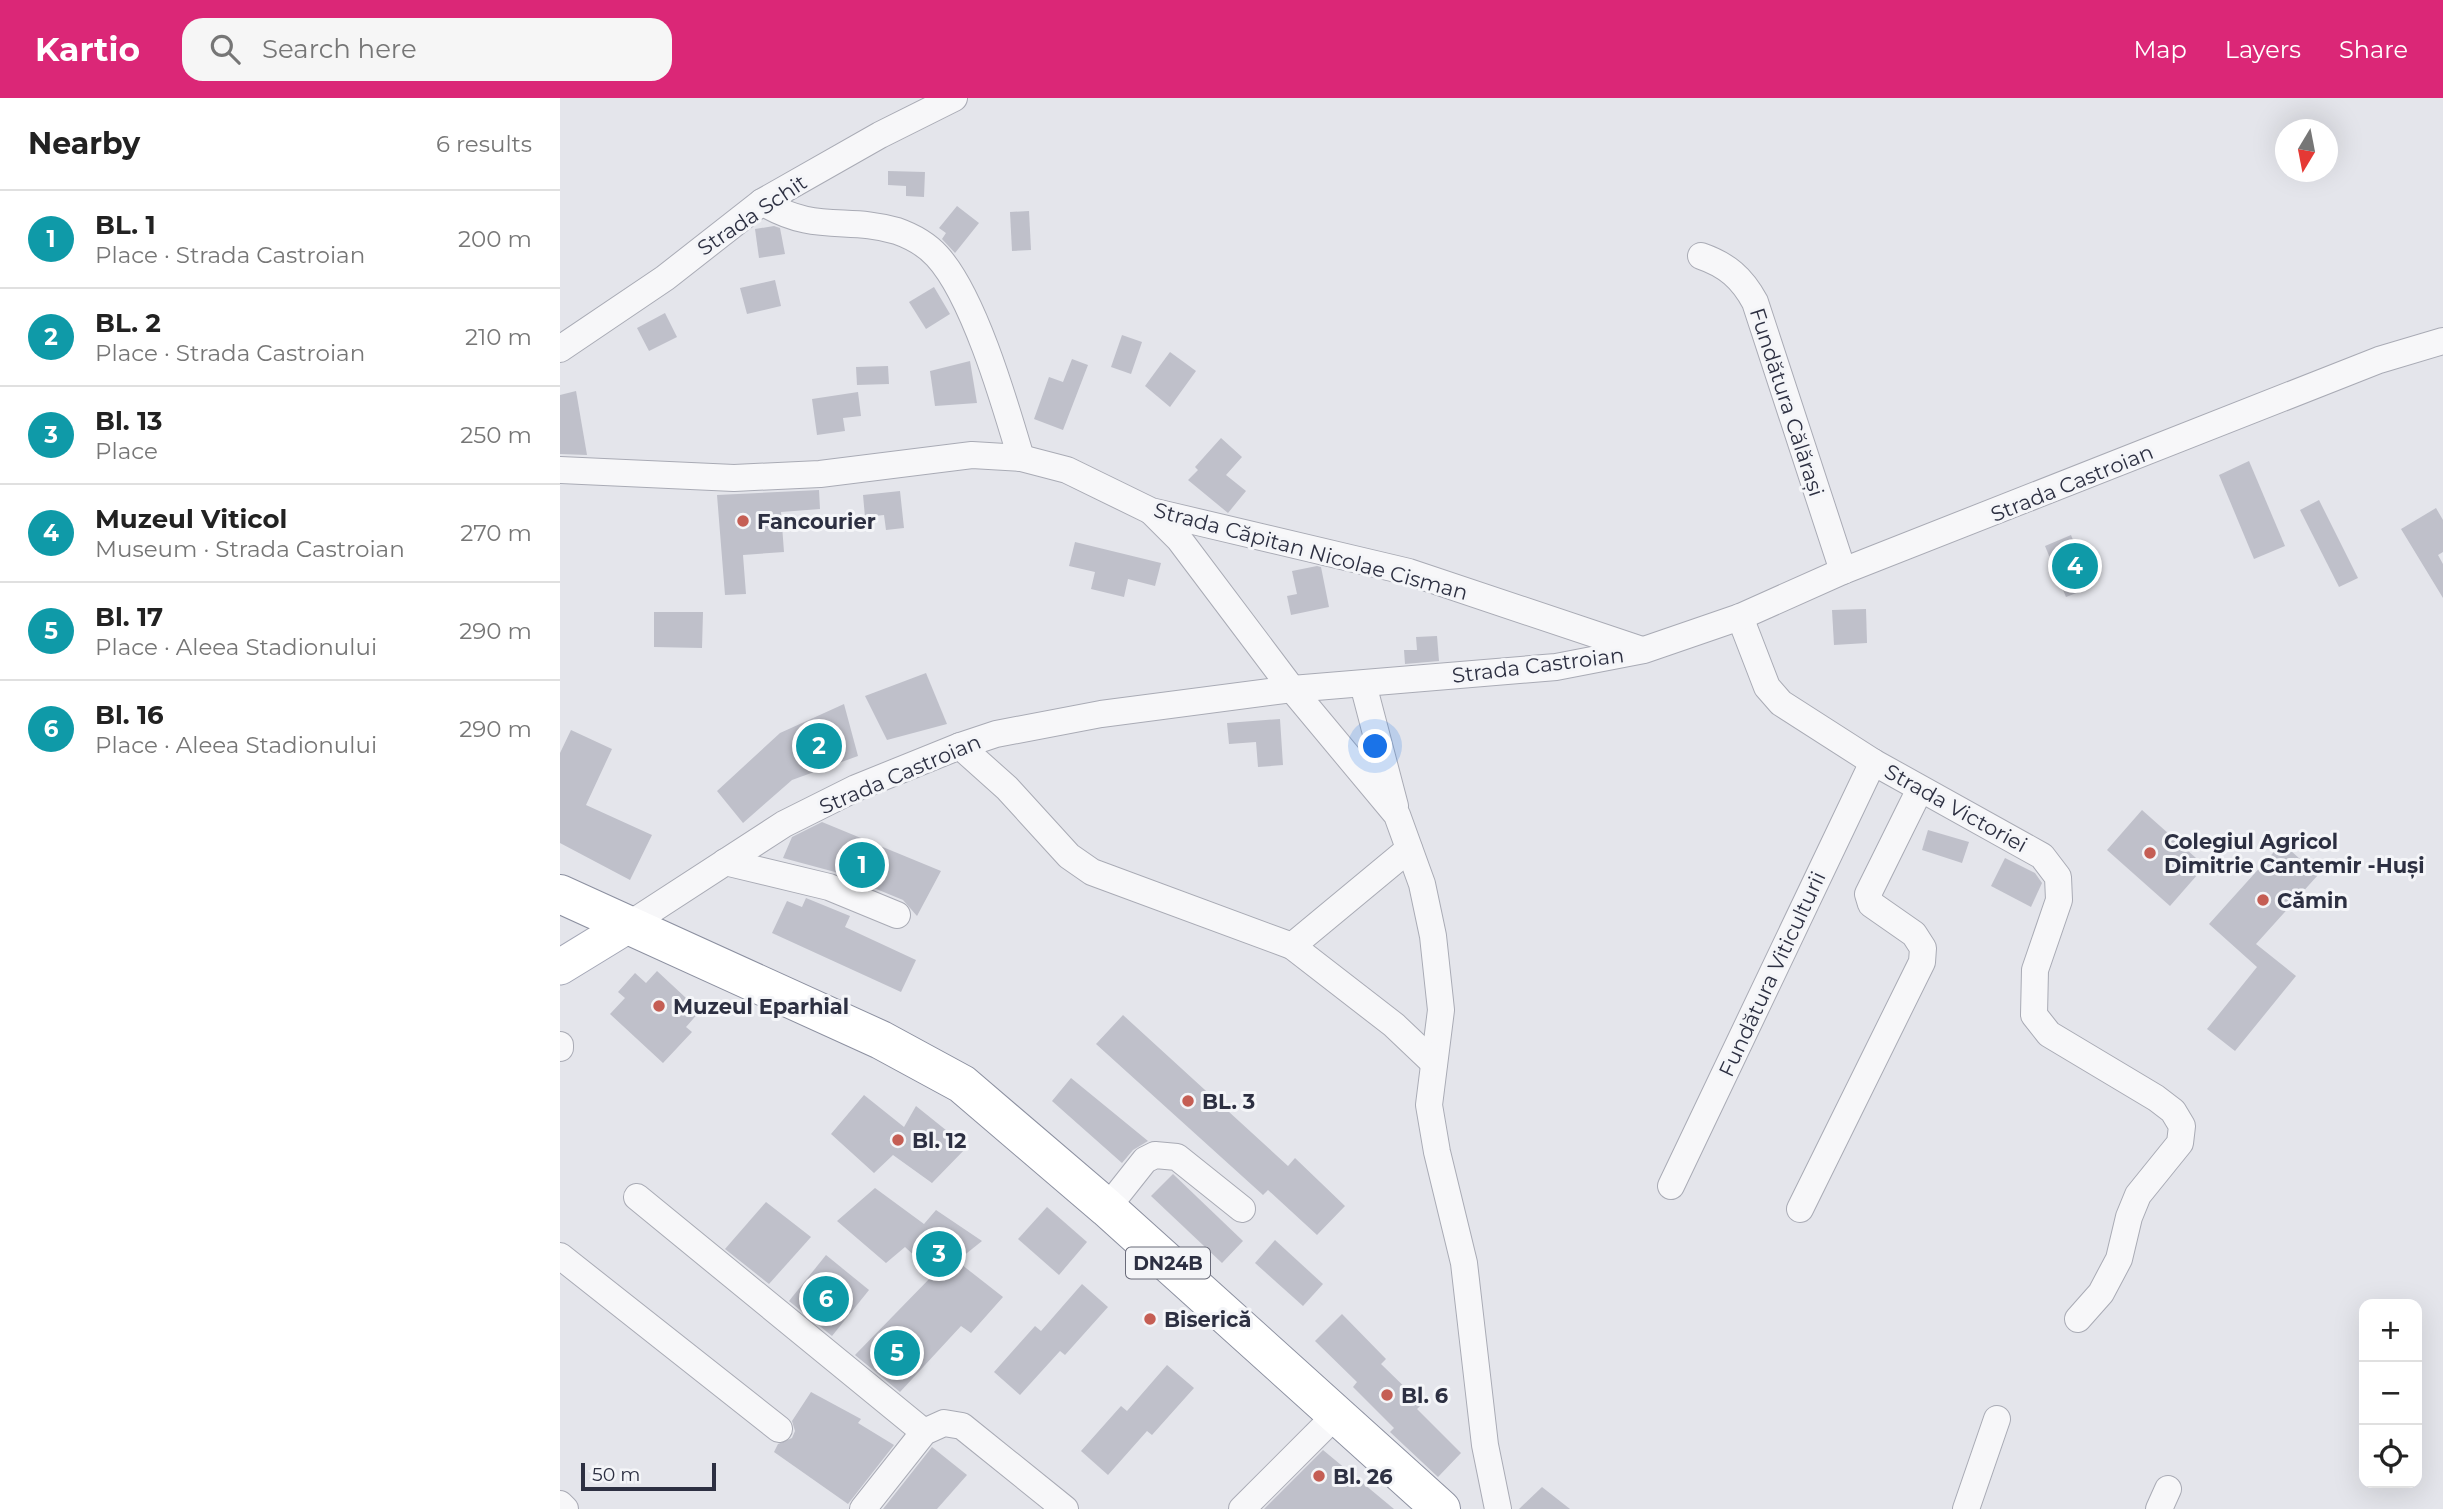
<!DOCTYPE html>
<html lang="en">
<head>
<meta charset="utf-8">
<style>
  :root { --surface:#fff; --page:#f6f6f6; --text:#222; --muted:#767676; --line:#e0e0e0; --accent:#db2777 }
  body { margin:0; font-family:Montserrat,sans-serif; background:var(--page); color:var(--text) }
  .controls { position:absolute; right:21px; bottom:21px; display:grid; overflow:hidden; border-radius:14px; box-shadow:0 7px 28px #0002 }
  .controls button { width:63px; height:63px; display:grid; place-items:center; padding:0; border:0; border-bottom:2px solid var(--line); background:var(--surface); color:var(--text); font:35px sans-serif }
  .compass { position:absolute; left:1715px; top:21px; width:63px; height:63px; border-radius:50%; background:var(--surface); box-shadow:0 7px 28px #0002; rotate:190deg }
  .scale { position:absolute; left:21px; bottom:18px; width:135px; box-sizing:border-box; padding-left:7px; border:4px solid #2d3042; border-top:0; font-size:19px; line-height:24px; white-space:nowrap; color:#2d3042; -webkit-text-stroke:5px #f4f5f8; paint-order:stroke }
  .you { position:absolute; left:816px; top:649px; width:24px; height:24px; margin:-18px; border:5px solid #fff; border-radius:50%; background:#1a73e8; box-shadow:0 0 0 10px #1a73e833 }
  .badge { display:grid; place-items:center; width:46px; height:46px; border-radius:50%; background:var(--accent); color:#fff; font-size:23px; font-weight:700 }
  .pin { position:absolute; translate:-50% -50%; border:4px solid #fff; box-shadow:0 2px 7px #0006 }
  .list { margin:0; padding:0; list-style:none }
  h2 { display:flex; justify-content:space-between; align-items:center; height:91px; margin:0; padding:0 28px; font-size:30px }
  h2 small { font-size:23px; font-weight:400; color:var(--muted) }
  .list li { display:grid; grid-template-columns:46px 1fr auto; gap:21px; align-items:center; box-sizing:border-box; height:98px; padding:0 28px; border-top:2px solid var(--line) }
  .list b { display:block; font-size:26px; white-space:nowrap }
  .list p { margin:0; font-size:23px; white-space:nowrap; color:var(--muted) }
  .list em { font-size:23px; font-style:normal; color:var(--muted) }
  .icon { flex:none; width:38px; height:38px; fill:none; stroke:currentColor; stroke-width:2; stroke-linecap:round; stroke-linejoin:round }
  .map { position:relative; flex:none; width:1883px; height:1411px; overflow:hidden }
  header { display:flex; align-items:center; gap:42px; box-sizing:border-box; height:98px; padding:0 35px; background:var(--accent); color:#fff }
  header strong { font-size:33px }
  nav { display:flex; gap:38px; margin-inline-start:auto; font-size:24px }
  .search { width:490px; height:63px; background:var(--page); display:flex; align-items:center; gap:18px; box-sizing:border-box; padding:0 24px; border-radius:21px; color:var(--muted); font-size:26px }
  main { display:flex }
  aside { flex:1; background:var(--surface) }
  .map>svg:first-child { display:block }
</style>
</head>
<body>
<header>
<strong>Kartio</strong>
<div class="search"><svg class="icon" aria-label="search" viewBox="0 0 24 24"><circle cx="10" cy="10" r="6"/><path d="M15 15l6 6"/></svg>Search here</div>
<nav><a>Map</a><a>Layers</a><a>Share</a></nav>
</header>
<main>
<aside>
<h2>Nearby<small>6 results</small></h2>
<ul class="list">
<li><span class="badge" style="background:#0f9aa8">1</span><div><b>BL. 1</b><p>Place · Strada Castroian</p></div><em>200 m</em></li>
<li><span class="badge" style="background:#0f9aa8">2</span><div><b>BL. 2</b><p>Place · Strada Castroian</p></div><em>210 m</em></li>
<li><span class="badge" style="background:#0f9aa8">3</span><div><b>Bl. 13</b><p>Place</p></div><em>250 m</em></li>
<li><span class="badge" style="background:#0f9aa8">4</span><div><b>Muzeul Viticol</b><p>Museum · Strada Castroian</p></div><em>270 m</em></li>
<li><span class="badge" style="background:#0f9aa8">5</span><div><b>Bl. 17</b><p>Place · Aleea Stadionului</p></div><em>290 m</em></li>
<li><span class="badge" style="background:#0f9aa8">6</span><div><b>Bl. 16</b><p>Place · Aleea Stadionului</p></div><em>290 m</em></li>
</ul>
</aside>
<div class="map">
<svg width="1883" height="1411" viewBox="0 0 1883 1411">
  <rect width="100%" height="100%" fill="#e4e5eb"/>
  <g fill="#bfc0ca">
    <path d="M328 73 365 74 364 99 346 98V88L328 87Z"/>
    <path d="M397 108 419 125 395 155 382 141 386 135 379 130Z"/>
    <path d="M469 113 471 152 452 153 450 114Z"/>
    <path d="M214 128 220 130 225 156 199 160 195 131Z"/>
    <path d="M215 182 221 208 187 216 180 190Z"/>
    <path d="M374 189 390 216 366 231 349 204Z"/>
    <path d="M105 215 117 239 89 253 77 230Z"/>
    <path d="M562 237 582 244 571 276 551 269Z"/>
    <path d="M610 254 636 273 610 309 585 288Z"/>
    <path d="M512 261 528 267 503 332 474 321 489 279 503 284Z"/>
    <path d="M410 263 417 305 375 308 370 273Z"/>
    <path d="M328 268 329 286 297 287 296 269Z"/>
    <path d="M16 293 27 357 0 356V297Z"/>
    <path d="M298 294 301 318 283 320 285 333 257 337 252 301Z"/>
    <path d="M661 340 682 359 666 377 686 393 668 415 628 382 638 372 635 369Z"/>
    <path d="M1689 363 1725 448 1694 461 1659 377Z"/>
    <path d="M259 392 260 411 221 414 224 454 183 457 186 496 165 497 157 397Z"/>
    <path d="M340 393 344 430 326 432 324 417 305 419 303 397Z"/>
    <path d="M1759 402 1798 480 1779 489 1740 412Z"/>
    <path d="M1876 410 1883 422V454L1878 457 1883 466V500L1841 431Z"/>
    <path d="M1511 437 1532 489 1506 499 1485 448Z"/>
    <path d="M515 444 601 465 595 488 568 481 564 499 531 491 535 474 509 468Z"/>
    <path d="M757 468 761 469 769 509 731 517 727 498 737 496 732 473Z"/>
    <path d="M1306 511 1307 545 1274 547 1272 512Z"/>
    <path d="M94 514H143L142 550 94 549Z"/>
    <path d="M877 538 879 563 845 566 844 552H857L856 539Z"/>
    <path d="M366 575 387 626 327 642 305 598Z"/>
    <path d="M284 606 298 658 232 682 183 725 157 693 220 635Z"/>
    <path d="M720 621 723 667 698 669 696 644 669 646 667 625Z"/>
    <path d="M11 632 52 651 26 707 92 737 70 782 0 745V655Z"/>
    <path d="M1582 712 1645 768 1610 808 1547 752Z"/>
    <path d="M262 724 381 773 357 818 343 802 275 774 223 760 232 739Z"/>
    <path d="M1368 732 1409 744 1402 765 1362 752Z"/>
    <path d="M1722 745 1758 777 1696 846 1736 878 1675 953 1647 931 1697 869 1649 826Z"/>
    <path d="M1445 760 1475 775 1482 785 1471 809 1431 788Z"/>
    <path d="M246 800 290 818 285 829 356 862 341 894 212 835 227 803 242 809Z"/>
    <path d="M97 873 140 913 126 929 132 934 103 965 50 916 65 900 58 894 75 875 86 885Z"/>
    <path d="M563 917 728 1068 735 1060 785 1108 757 1137 708 1092 703 1097 536 946Z"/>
    <path d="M511 980 588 1043 573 1052 562 1065 492 1003Z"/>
    <path d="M304 997 344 1029 356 1008 407 1049 372 1085 333 1057 314 1075 271 1036Z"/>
    <path d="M613 1076 683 1143 662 1165 591 1098Z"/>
    <path d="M315 1090 364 1126 376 1112 422 1143 397 1163 443 1199 411 1235 401 1228 340 1294 295 1257 374 1176 345 1149 326 1165 277 1123Z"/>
    <path d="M206 1104 251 1139 209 1186 165 1151Z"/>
    <path d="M487 1109 527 1144 499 1177 458 1141Z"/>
    <path d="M715 1142 763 1186 743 1208 695 1165Z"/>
    <path d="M266 1157 309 1192 272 1238 229 1203Z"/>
    <path d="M522 1186 548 1209 505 1257 500 1253 460 1297 434 1274 475 1228 481 1233Z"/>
    <path d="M782 1216 826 1261 821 1266 862 1306 857 1311 901 1355 878 1379 830 1334 834 1330 793 1289 797 1284 755 1243Z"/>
    <path d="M607 1267 634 1290 592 1337 587 1333 548 1377 521 1353 561 1308 567 1313Z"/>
    <path d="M251 1294 301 1321 298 1325 334 1347 288 1406 214 1354 218 1346 232 1340 235 1333 232 1323Z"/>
    <path d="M372 1349 407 1377 377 1411H323Z"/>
    <path d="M763 1352 834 1411H704Z"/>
    <path d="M982 1389 1010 1411H959Z"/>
  </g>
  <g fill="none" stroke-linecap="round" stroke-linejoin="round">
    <defs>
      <g id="minor">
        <path d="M202 104C255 136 287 118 337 133 351 138 367 147 377 158 414 198 445 306 461 360"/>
        <path d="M1141 158C1167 167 1182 180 1195 204L1283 473"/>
        <path d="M0 251 105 180 202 104 320 37 394 0"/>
        <path d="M0 372 174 380 260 376 412 357 461 360 507 372 591 413 849 474 1082 552"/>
        <path d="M592 414 619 441 732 591 837 717 862 786 873 838 881 912 869 1007 877 1054 904 1165 925 1347 938 1411"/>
        <path d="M1180 519 1207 589 1221 605 1313 664 1482 758 1498 779 1499 802 1475 872 1474 917 1489 936 1596 1000 1613 1013 1622 1028 1620 1045 1578 1097 1569 1119 1559 1161 1541 1195 1518 1221"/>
        <path d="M803 586 835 708"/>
        <path d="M400 648 447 690 509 758 532 774 732 848 834 927 874 965"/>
        <path d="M165 764 269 789 337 817"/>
        <path d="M67 828 224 726 296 690 400 648 436 636 541 616 732 591 996 569 1084 552 1180 519 1283 473 1819 262 1883 243"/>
        <path d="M732 848 849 751"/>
        <path d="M0 947V950"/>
        <path d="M1111 1088 1313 664"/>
        <path d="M77 1099 364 1334"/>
        <path d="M547 1110 585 1062 595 1057 617 1059 682 1111"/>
        <path d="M1240 1111 1362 864 1363 850 1354 836 1311 806 1308 796 1360 691"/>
        <path d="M0 1158 219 1331"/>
        <path d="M0 1406 5 1411"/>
        <path d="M303 1411 364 1334 384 1325 402 1328 505 1411"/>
        <path d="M682 1411 777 1316"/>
        <path d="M1406 1411 1437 1321"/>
        <path d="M1599 1411 1608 1391"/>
      </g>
      <path id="major" d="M0 869 67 828"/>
      <path id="highway" d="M0 796 321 942 402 986 547 1110 881 1411"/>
    </defs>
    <use href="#minor" stroke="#a9abb5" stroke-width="28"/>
    <use href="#major" stroke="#a4a7b6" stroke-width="37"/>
    <use href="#highway" stroke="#8c90a0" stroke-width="40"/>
    <use href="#minor" stroke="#f7f7f9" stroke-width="26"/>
    <use href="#major" stroke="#fff" stroke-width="35"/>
    <use href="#highway" stroke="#fff" stroke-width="38"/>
  </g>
  <g fill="#c55e54" stroke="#f4f5f8" stroke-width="2.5">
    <circle cx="183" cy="423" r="7"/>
    <circle cx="1590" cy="755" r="7"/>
    <circle cx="1703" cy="802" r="7"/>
    <circle cx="99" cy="908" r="7"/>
    <circle cx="628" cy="1003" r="7"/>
    <circle cx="338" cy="1042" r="7"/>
    <circle cx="590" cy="1221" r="7"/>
    <circle cx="827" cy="1297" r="7"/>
    <circle cx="759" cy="1378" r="7"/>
  </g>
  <g text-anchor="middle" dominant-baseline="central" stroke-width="6" stroke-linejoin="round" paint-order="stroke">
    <rect fill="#f4f5f8" stroke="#696b79" stroke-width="2" x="566" y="1149.5" width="84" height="31" rx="5"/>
    <g font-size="19" font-weight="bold" fill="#2d3042">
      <text x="608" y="1165">DN24B</text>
    </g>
    <g font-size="21" fill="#2d3042" stroke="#f4f5f8">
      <text transform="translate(192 117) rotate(-34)">Strada Schit</text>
      <text transform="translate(1227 304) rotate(72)">Fundătura Călărași</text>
      <text transform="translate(1512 385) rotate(-22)">Strada Castroian</text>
      <text transform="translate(751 453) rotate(15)">Strada Căpitan Nicolae Cisman</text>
      <text transform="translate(978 567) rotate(-7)">Strada Castroian</text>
      <text transform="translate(340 676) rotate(-23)">Strada Castroian</text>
      <text transform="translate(1396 710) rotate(29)">Strada Victoriei</text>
      <text transform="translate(1212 876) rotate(-65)">Fundătura Viticulturii</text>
    </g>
    <g font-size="21" font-weight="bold" fill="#2d3042" stroke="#f4f5f8" text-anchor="start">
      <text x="197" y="423">Fancourier</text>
      <text x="1604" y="743">Colegiul Agricol<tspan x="1604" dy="24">Dimitrie Cantemir -Huși</tspan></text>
      <text x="1717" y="802">Cămin</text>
      <text x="113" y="908">Muzeul Eparhial</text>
      <text x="642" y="1003">BL. 3</text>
      <text x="352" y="1042">Bl. 12</text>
      <text x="604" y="1221">Biserică</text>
      <text x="841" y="1297">Bl. 6</text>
      <text x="773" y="1378">Bl. 26</text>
    </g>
  </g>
</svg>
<div class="controls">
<button>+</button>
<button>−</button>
<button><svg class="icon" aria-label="locate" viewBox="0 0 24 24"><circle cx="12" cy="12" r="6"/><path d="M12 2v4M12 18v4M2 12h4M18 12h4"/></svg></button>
</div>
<svg class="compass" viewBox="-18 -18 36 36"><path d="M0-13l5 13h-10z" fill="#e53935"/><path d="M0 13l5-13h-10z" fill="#767676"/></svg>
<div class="scale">50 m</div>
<div class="you"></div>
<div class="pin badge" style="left:302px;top:767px;background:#0f9aa8">1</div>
<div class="pin badge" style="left:259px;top:648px;background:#0f9aa8">2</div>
<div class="pin badge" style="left:379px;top:1156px;background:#0f9aa8">3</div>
<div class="pin badge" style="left:1515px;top:468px;background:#0f9aa8">4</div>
<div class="pin badge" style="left:337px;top:1255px;background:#0f9aa8">5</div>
<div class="pin badge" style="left:266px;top:1201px;background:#0f9aa8">6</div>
</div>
</main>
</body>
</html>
